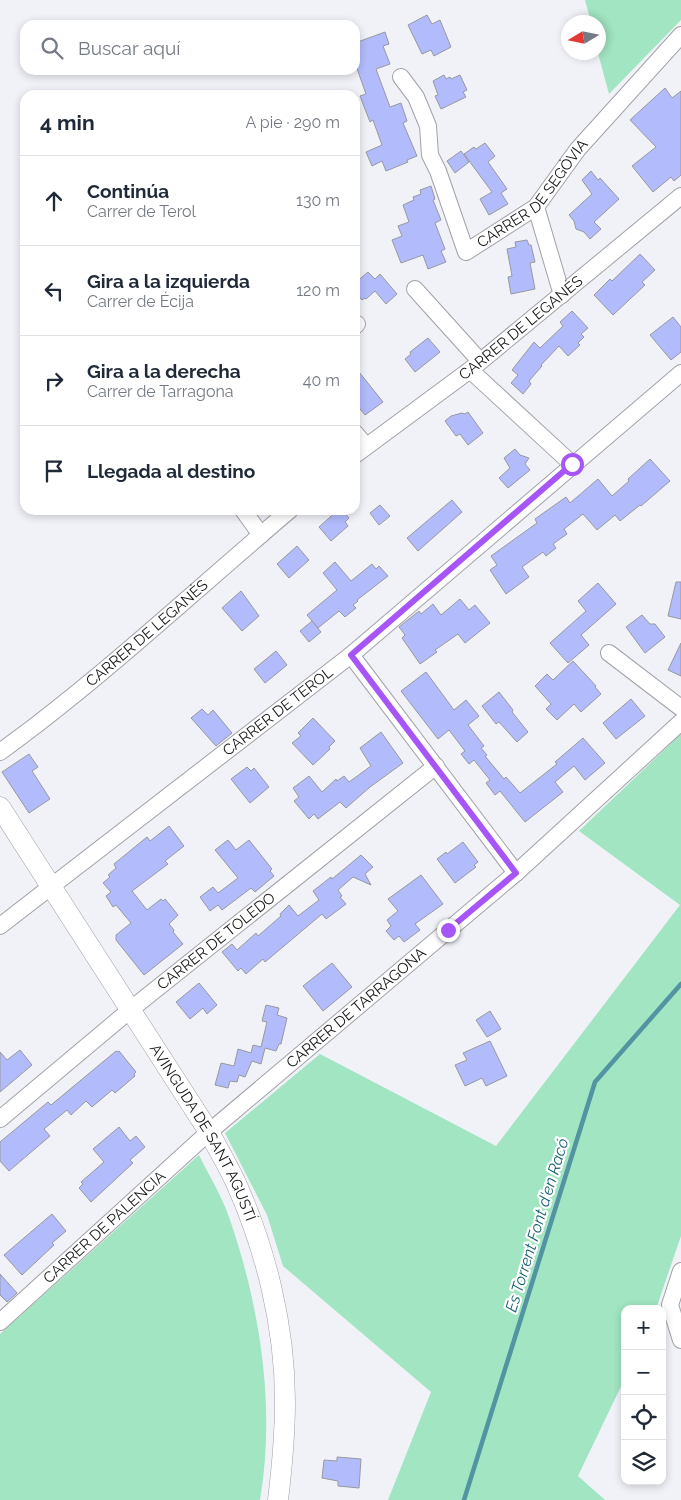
<!DOCTYPE html>
<html lang="es">
<head>
<meta charset="utf-8">
<style>
  :root { --surface:#fff; --page:#f2f2f3; --text:#1f2937; --muted:#747a83; --line:#e0e1e3 }
  body { margin:0; font-family:Raleway,sans-serif; background:var(--page); color:var(--text) }
  .controls { position:absolute; right:15px; bottom:15px; display:grid; overflow:hidden; border-radius:10px; box-shadow:0 2px 8px #0003 }
  .controls button { width:45px; height:45px; display:grid; place-items:center; padding:0; border:0; border-bottom:1px solid var(--line); background:var(--surface); color:var(--text); font:25px sans-serif }
  .compass { position:absolute; left:561px; top:15px; width:45px; height:45px; border-radius:50%; background:var(--surface); box-shadow:0 2px 8px #0003; rotate:260deg }
  .stop { position:absolute; width:15px; height:15px; margin:-11px; border:4px solid #a855f7; border-radius:50%; background:#fff }
  .stop.end { background:#a855f7; border-color:#fff; box-shadow:0 1px 5px #0008 }
  .list { margin:0; padding:0; list-style:none }
  h2 { display:flex; justify-content:space-between; align-items:center; height:65px; margin:0; padding:0 20px; font-size:21px }
  h2 small { font-size:16px; font-weight:400; color:var(--muted) }
  .list li { display:grid; grid-template-columns:32px 1fr auto; gap:15px; align-items:center; box-sizing:border-box; height:90px; padding:0 20px; border-top:1px solid var(--line) }
  .list b { display:block; font-size:19px; white-space:nowrap }
  .list p { margin:0; font-size:16px; white-space:nowrap; color:var(--muted) }
  .list em { font-size:16px; font-style:normal; color:var(--muted) }
  .icon { flex:none; width:28px; height:28px; fill:none; stroke:currentColor; stroke-width:2; stroke-linecap:round; stroke-linejoin:round }
  .map { position:relative; flex:none; width:681px; height:1500px; overflow:hidden }
  .search { position:absolute; background:var(--surface); box-shadow:0 2px 8px #0003; left:20px; top:20px; width:340px; height:55px; display:flex; align-items:center; gap:12px; box-sizing:border-box; padding:0 18px; border-radius:15px; color:var(--muted); font-size:19px }
  .panel { position:absolute; background:var(--surface); box-shadow:0 2px 8px #0003; left:20px; top:90px; width:340px; height:425px; border-radius:15px }
  .map>svg:first-child { display:block }
</style>
</head>
<body>
<div class="map">
<svg width="681" height="1500" viewBox="0 0 681 1500">
  <rect width="100%" height="100%" fill="#f1f2f8"/>
  <g fill="#a1e5c2">
    <path d="M585 0H681V20L609 94 598 53V22H591Z"/>
    <path d="M681 734V1236L656 1309H625V1378L578 1476 605 1500H388L431 1392 283 1266 267 1215 225 1133 320 1054 496 1146 680 905 579 831Z"/>
    <path d="M199 1155C209 1176 222 1196 229 1217 260 1306 276 1407 260 1500H0V1334Z"/>
  </g>
  <g fill="none" stroke-linecap="round" stroke-linejoin="round">
    <path stroke="#5294a1" stroke-width="4.5" d="M464 1500 595 1082 681 984"/>
  </g>
  <g fill="#b2bcfc" stroke="#98999e">
    <path d="M427 15 432 24 440 20 451 47 434 56 431 50 422 54 408 25Z"/>
    <path d="M385 32 389 44 383 46 390 64 376 69 390 107 401 103 407 121 403 123 417 156 407 160 408 162 386 171 382 161 372 166 366 152 382 145 373 120 370 122 360 96 366 94 355 63V43Z"/>
    <path d="M444 75 446 79 450 77 451 79 460 75 467 90 463 92 466 97 441 109 435 96 438 95 433 81Z"/>
    <path d="M665 88 672 98 681 91V175L674 181 671 177 653 192 632 166 656 147 630 120Z"/>
    <path d="M485 143 495 156 488 162 507 189 501 193 508 204 489 215 480 199 492 192 464 154 474 147 476 149Z"/>
    <path d="M461 151 469 162 455 173 447 161Z"/>
    <path d="M591 171 598 180 600 178 619 199 594 222 601 229 590 239 584 232 576 229 574 221 569 215 592 194 582 180Z"/>
    <path d="M431 186 435 199 433 200 441 220 435 223 445 249 441 251 446 262 428 269 423 255 401 263 392 240 402 236 398 226 409 222 403 205 414 200 413 197 421 194 420 190Z"/>
    <path d="M527 240 529 245H531L535 262 530 263 535 289 511 294 508 277 512 276 507 249 516 247 515 242Z"/>
    <path d="M640 254 655 270 642 282 645 285 613 315 594 295 610 279 612 281Z"/>
    <path d="M368 272 375 279 380 274 397 294 386 304 375 291 366 299 365 298 362 300 355 292V283Z"/>
    <path d="M572 311 588 328 581 334 584 337 578 343 580 345 568 356 559 346 541 365 542 366 529 381 531 384 523 394 511 383 518 375 512 370 534 342 540 348 563 326 560 322Z"/>
    <path d="M673 317 681 327V352L671 360 650 335Z"/>
    <path d="M428 338 440 352 415 372 405 359 411 354 410 352Z"/>
    <path d="M355 367 383 402 365 415 355 403Z"/>
    <path d="M468 412 483 433 468 445 460 434 456 436 445 421 451 416 462 413 465 414Z"/>
    <path d="M515 449 520 455 529 458 525 464 530 470 508 488 499 478 510 468 504 458Z"/>
    <path d="M650 459 670 481 641 506 640 505 620 521 615 515 597 530 583 514 564 529 567 534 553 544 556 548 546 556 543 552 522 567 529 577 506 594 490 570 497 565 491 556 537 523 535 519 566 497 570 503 598 479 612 496 629 481 628 479Z"/>
    <path d="M452 500 462 512 418 551 407 538Z"/>
    <path d="M380 505 390 516 379 525 370 513Z"/>
    <path d="M338 510H342L349 518 345 522 348 526 331 541 319 527Z"/>
    <path d="M297 546 309 560 289 578 277 564Z"/>
    <path d="M335 562 351 581 372 564 376 569 379 566 388 576 357 600 358 601 353 605 356 608 345 617 339 611 318 628 307 615 337 590 323 573Z"/>
    <path d="M676 582H681V619L668 616Z"/>
    <path d="M598 583 616 604 581 635 589 645 568 663 550 643 586 611 578 601Z"/>
    <path d="M241 591 259 616 242 631 222 608Z"/>
    <path d="M460 599 469 610 475 605 490 623 465 643 458 634 435 650 437 652 420 664 402 638 405 635 399 627 419 611 421 614 433 604 441 615Z"/>
    <path d="M642 615 650 624H655L665 637 645 653 626 627Z"/>
    <path d="M312 621 321 632 309 642 300 631Z"/>
    <path d="M681 643V676L668 670Z"/>
    <path d="M276 651 287 665 265 683 254 669Z"/>
    <path d="M573 661 596 686 595 687 601 694 581 712 574 704 557 720 546 709 551 704 535 686 547 674 553 680Z"/>
    <path d="M426 672 454 710 466 700 479 716 468 725 484 746 481 748 487 755 485 756 504 779 506 777 520 793 557 764 555 762 583 738 605 763 585 780 574 766 555 782 563 792 525 822 500 791 495 795 486 783 490 780 474 760 469 764 461 754 465 751 449 730 438 739 401 691Z"/>
    <path d="M499 692 513 710 512 712 528 732 517 742 499 722 496 724 482 706Z"/>
    <path d="M631 699 645 716 616 739 603 723Z"/>
    <path d="M202 709 208 715 213 710 232 733 216 746 191 718Z"/>
    <path d="M313 718 335 741 329 747 330 749 313 765 292 743 301 736 298 733Z"/>
    <path d="M381 732 403 763 370 787 346 808 340 802 318 819 314 814 309 819 294 801 299 797 293 788 309 776 322 792 336 779 337 781 344 776 349 782 371 766 360 748Z"/>
    <path d="M29 754 38 767 32 771 50 799 29 813 2 772Z"/>
    <path d="M247 767 251 771 254 768 269 787 250 803 231 779Z"/>
    <path d="M169 826 184 846 165 861 168 864 132 891 147 910 161 899 163 901 165 899 178 915 169 924 174 930 173 932 183 944 144 975 116 940V935L131 923 116 905 113 907 106 896 111 892 103 883 110 877 108 875 116 868 114 864 147 837 150 841Z"/>
    <path d="M228 840 236 850 249 840 272 869 270 871 274 876 255 892 251 888 222 910 218 905 210 911 200 897 213 887 218 893 238 878 215 850Z"/>
    <path d="M463 842 478 862 474 865 476 867 455 883 437 859 446 852 447 854Z"/>
    <path d="M361 855 373 867 365 874 371 885 353 877 338 890 342 896 340 897 346 904 326 919 322 914 265 962 263 959 246 974 241 968 238 971 222 952 232 944 237 950 256 933 258 936 281 916 280 914 289 905 298 916 319 900 313 891 331 877 332 879Z"/>
    <path d="M421 875 443 904 415 924 420 930 404 942 399 936 394 940 386 931 391 926 387 920 398 911 388 899Z"/>
    <path d="M332 963 352 987 323 1011 303 986Z"/>
    <path d="M199 983 217 1005 207 1014 203 1008 190 1019 176 1002Z"/>
    <path d="M266 1005 279 1008 277 1015 287 1018 281 1044H279L276 1051 265 1048 261 1064 252 1061 245 1077 239 1075 237 1082 230 1081 228 1088 215 1085 221 1063 234 1066 238 1049 251 1053 253 1045 261 1047 267 1022 262 1021Z"/>
    <path d="M490 1011 501 1029 487 1037 476 1020Z"/>
    <path d="M490 1041 507 1076 486 1086 482 1078 465 1086 455 1065 467 1060 463 1053Z"/>
    <path d="M20 1050 32 1065 0 1092V1052L7 1060Z"/>
    <path d="M116 1051 117 1052 119 1051 136 1072 134 1074 135 1076 115 1093 112 1090 92 1107 86 1101 71 1115 67 1110 44 1129 50 1136 9 1171 0 1161V1142L48 1102 51 1105Z"/>
    <path d="M119 1127 130 1141 136 1136 145 1147 130 1160 133 1163 91 1202 79 1188 83 1184 81 1182 104 1162 93 1149Z"/>
    <path d="M52 1214 66 1231 52 1243 54 1245 22 1275 4 1255Z"/>
    <path d="M0 1274 17 1293 7 1302 0 1295Z"/>
    <path d="M337 1457 361 1459 359 1488 338 1486V1481L322 1478 324 1460 337 1461Z"/>
  </g>
  <g fill="none" stroke-linecap="round" stroke-linejoin="round">
    <defs>
      <g id="minor">
        <path id="s1" d="M401 77 416 97 428 126 430 155 438 171 466 252 536 207 578 149 681 35"/>
        <path d="M536 207 562 295"/>
        <path d="M415 289 480 361"/>
        <path d="M355 326 357 324"/>
        <path d="M470 370 572 464"/>
        <path d="M355 433 366 446"/>
        <path id="s2" d="M355 455 470 370 681 196"/>
        <path d="M243 510 261 535"/>
        <path d="M609 653 681 708"/>
        <path d="M351 655 516 873"/>
        <path id="s3" d="M0 752C102 678 194 591 290 510"/>
        <path id="s4" d="M0 926 351 655 681 373"/>
        <path id="s5" d="M0 1119 130 1010 436 766"/>
        <path d="M681 1271 670 1305 681 1340"/>
        <path id="s6" d="M0 1322 209 1132 516 873 681 722"/>
      </g>
      <g id="tertiary">
        <path id="s7" d="M0 807 209 1132C218 1149 228 1166 236 1183 266 1250 285 1327 285 1401 285 1434 282 1467 278 1500"/>
      </g>
    </defs>
    <use href="#minor" stroke="#a1a2a8" stroke-width="18"/>
    <use href="#tertiary" stroke="#a1a2a8" stroke-width="21"/>
    <use href="#minor" stroke="#fff" stroke-width="16"/>
    <use href="#tertiary" stroke="#fff" stroke-width="20"/>
  </g>
  <g fill="none" stroke-linecap="round" stroke-linejoin="round">
    <path stroke="#a855f7" stroke-width="6" d="M448 930 516 873 351 655 572 464"/>
  </g>
  <g text-anchor="middle" dominant-baseline="central" stroke-width="4.5" stroke-linejoin="round" paint-order="stroke">
    <g font-size="15" fill="#171719" stroke="#fff">
      <text stroke="none"><textPath href="#s1" startOffset="279">CARRER DE SEGÒVIA</textPath></text>
      <text stroke="none"><textPath href="#s2" startOffset="209">CARRER DE LEGANÉS</textPath></text>
      <text stroke="none"><textPath href="#s3" startOffset="189">CARRER DE LEGANÉS</textPath></text>
      <text stroke="none"><textPath href="#s4" startOffset="351">CARRER DE TEROL</textPath></text>
      <text stroke="none"><textPath href="#s5" startOffset="280">CARRER DE TOLEDO</textPath></text>
      <text stroke="none"><textPath href="#s6" startOffset="475">CARRER DE TARRAGONA</textPath></text>
      <text stroke="none"><textPath href="#s7" startOffset="384">AVINGUDA DE SANT AGUSTÍ</textPath></text>
      <text stroke="none"><textPath href="#s6" startOffset="141">CARRER DE PALENCIA</textPath></text>
    </g>
    <g font-size="16" font-style="italic" fill="#15626f" stroke="#fff">
      <text transform="translate(537 1225) rotate(-73)">Es Torrent Font d'en Racó</text>
    </g>
  </g>
</svg>
<div class="controls">
<button>+</button>
<button>−</button>
<button><svg class="icon" aria-label="locate" viewBox="0 0 24 24"><circle cx="12" cy="12" r="6"/><path d="M12 2v4M12 18v4M2 12h4M18 12h4"/></svg></button>
<button><svg class="icon" aria-label="layers" viewBox="0 0 24 24"><path d="M12 4l9 5-9 5-9-5zM3 14l9 5 9-5"/></svg></button>
</div>
<svg class="compass" viewBox="-18 -18 36 36"><path d="M0-13l5 13h-10z" fill="#e53935"/><path d="M0 13l5-13h-10z" fill="#747a83"/></svg>
<div class="stop" style="left:572px;top:464px"></div>
<div class="stop end" style="left:448px;top:930px"></div>
<div class="search"><svg class="icon" aria-label="search" viewBox="0 0 24 24"><circle cx="10" cy="10" r="6"/><path d="M15 15l6 6"/></svg>Buscar aquí</div>
<section class="panel">
<h2>4 min<small>A pie · 290 m</small></h2>
<ul class="list">
<li><svg class="icon" aria-label="ahead" viewBox="0 0 24 24"><path d="M12 20V5M6 11l6-6 6 6"/></svg><div><b>Continúa</b><p>Carrer de Terol</p></div><em>130 m</em></li>
<li><svg class="icon" aria-label="left" viewBox="0 0 24 24"><path d="M17 20v-9H6M10 6l-5 5 5 5"/></svg><div><b>Gira a la izquierda</b><p>Carrer de Écija</p></div><em>120 m</em></li>
<li><svg class="icon" aria-label="right" viewBox="0 0 24 24"><path d="M7 20v-9h11M14 6l5 5-5 5"/></svg><div><b>Gira a la derecha</b><p>Carrer de Tarragona</p></div><em>40 m</em></li>
<li><svg class="icon" aria-label="arrive" viewBox="0 0 24 24"><path d="M6 21V4h12l-3 4 3 4H6"/></svg><div><b>Llegada al destino</b></div></li>
</ul>
</section>
</div>
</body>
</html>
